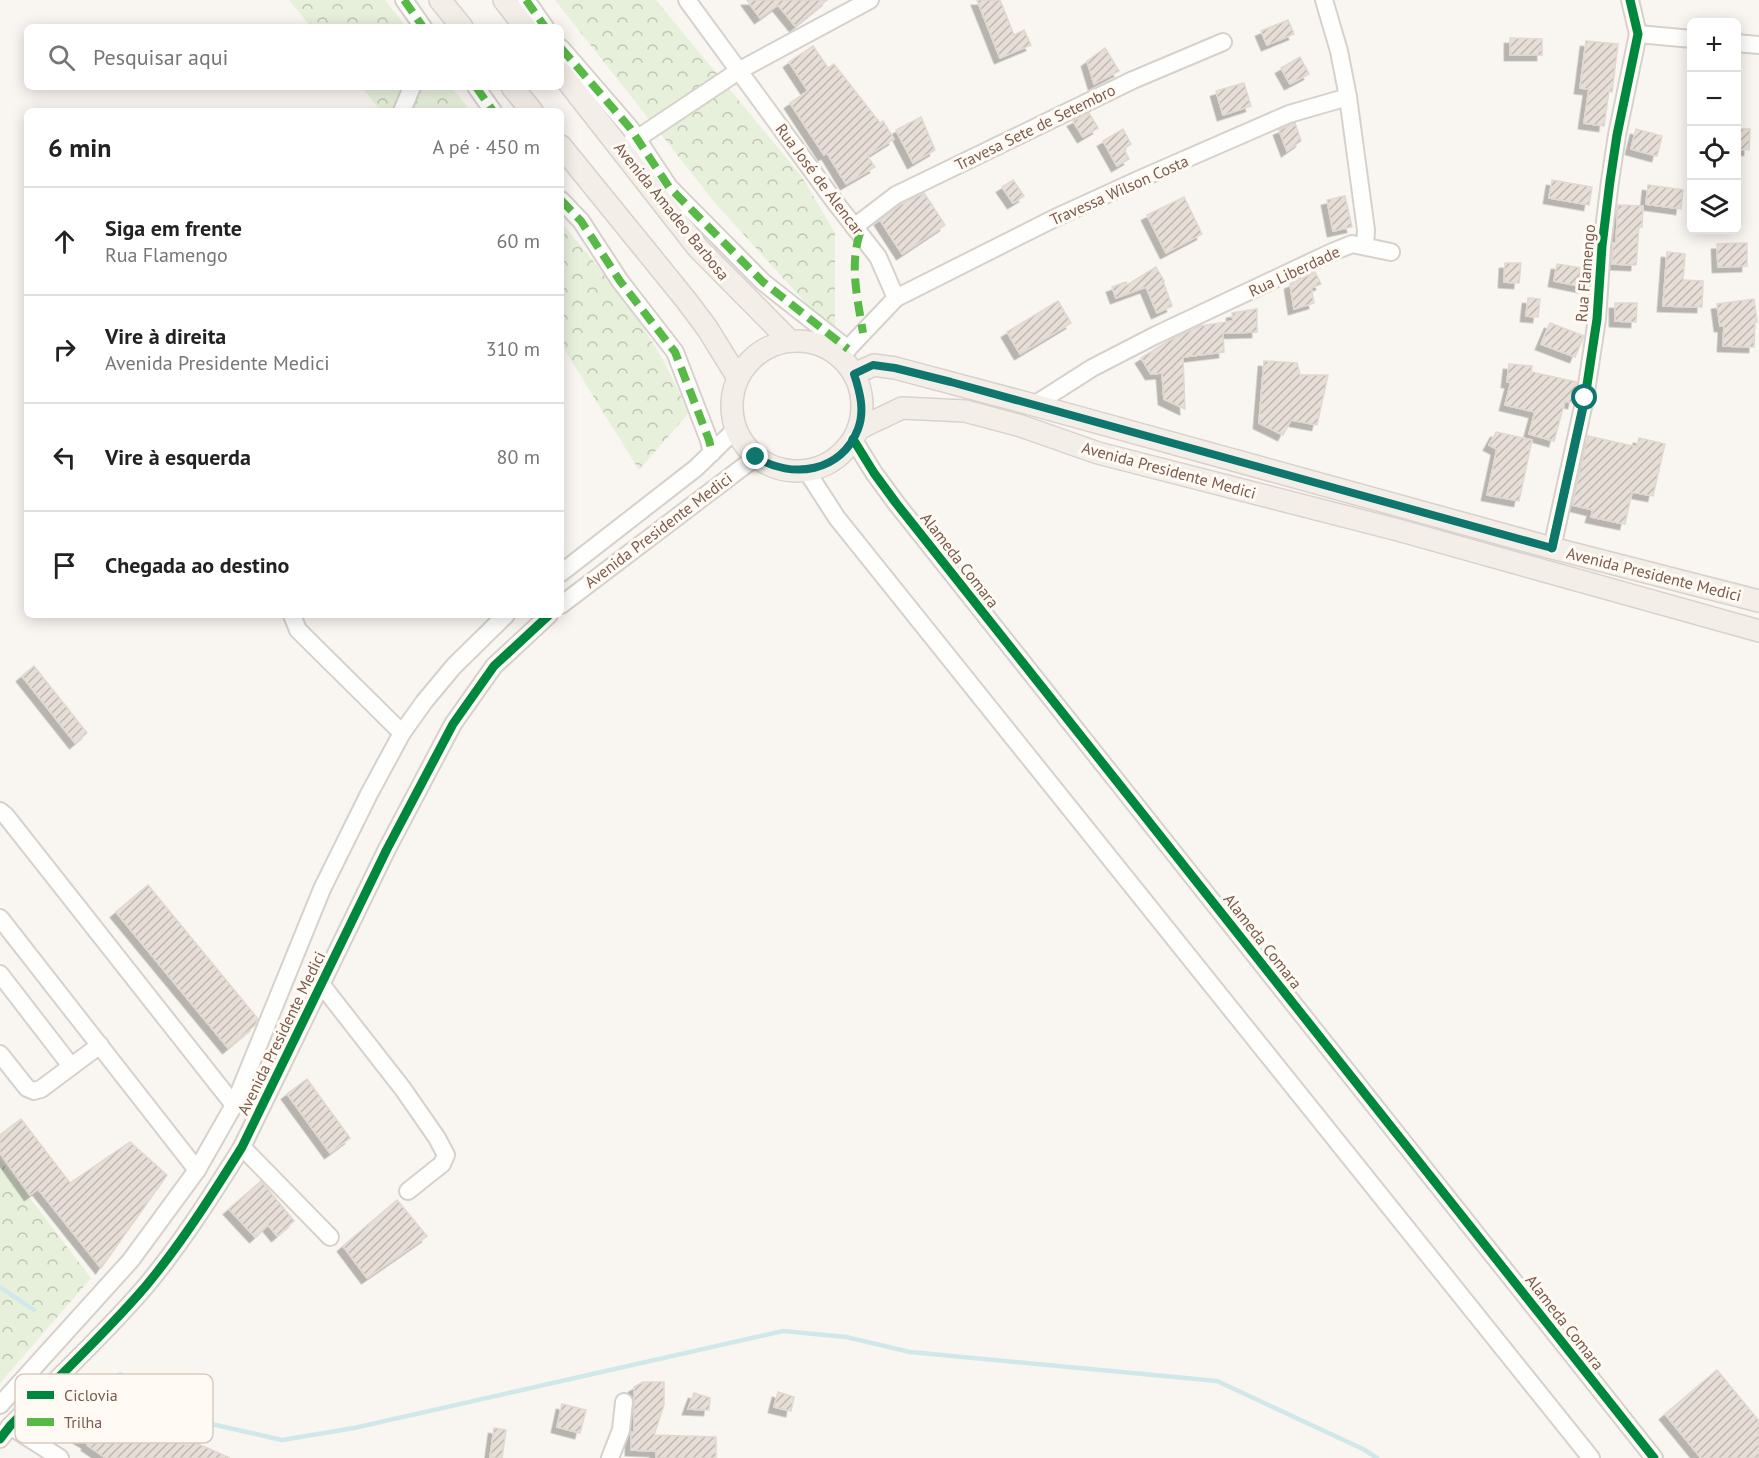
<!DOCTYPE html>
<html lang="pt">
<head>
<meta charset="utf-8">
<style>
  :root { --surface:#fff; --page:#f6f6f6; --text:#222; --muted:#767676; --line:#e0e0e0 }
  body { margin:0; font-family:"PT Sans",sans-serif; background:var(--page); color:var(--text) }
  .controls { position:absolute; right:18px; top:18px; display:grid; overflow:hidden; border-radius:9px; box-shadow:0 3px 15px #0003 }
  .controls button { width:54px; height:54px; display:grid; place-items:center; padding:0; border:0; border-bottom:2px solid var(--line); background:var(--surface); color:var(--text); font:30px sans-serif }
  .stop { position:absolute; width:18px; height:18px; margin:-14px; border:4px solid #0f766e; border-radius:50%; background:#fff }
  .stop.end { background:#0f766e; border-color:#fff; box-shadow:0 2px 6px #0008 }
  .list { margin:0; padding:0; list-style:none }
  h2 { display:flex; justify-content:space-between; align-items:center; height:78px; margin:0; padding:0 24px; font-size:26px }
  h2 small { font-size:20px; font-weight:400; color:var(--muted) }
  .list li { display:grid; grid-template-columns:39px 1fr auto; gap:18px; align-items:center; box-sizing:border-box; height:108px; padding:0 24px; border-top:2px solid var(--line) }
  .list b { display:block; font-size:22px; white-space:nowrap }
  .list p { margin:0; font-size:20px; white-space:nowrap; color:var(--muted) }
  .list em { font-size:20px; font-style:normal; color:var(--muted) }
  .icon { flex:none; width:33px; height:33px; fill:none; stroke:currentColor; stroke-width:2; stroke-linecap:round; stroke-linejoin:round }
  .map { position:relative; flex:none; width:1759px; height:1458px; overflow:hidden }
  .search { position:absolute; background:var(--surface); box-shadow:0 3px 15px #0003; left:24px; top:24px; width:540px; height:66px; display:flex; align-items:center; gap:15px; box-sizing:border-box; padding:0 21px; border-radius:9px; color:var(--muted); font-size:22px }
  .panel { position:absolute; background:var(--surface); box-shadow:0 3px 15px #0003; left:24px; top:108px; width:540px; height:510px; border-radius:9px }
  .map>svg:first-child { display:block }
</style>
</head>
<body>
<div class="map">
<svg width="1759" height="1458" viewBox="0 0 1759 1458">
  <defs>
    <pattern id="forest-crowns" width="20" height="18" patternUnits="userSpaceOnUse" patternTransform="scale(1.5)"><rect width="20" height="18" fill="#e7f0db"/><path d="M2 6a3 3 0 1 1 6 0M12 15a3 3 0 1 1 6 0" fill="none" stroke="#c0c6b4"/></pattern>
    <pattern id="building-hatch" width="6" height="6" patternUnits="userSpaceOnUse" patternTransform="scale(1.5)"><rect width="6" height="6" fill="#e6ded7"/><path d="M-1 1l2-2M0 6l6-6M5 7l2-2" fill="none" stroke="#bfb7b1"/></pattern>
    <filter id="shadow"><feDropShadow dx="-5.5" dy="5.5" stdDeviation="0" flood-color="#0004"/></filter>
  </defs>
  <rect width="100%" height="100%" fill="#f9f5f0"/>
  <g fill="url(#forest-crowns)">
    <path d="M289 0H385L406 27H311Z"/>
    <path d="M555 0H656L802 177 835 233V335L716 204Z"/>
    <path d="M361 87H451L471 111H381Z"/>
    <path d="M561 222C610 281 661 341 688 414L639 470 561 344Z"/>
    <path d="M0 1159 91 1278 0 1383Z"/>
  </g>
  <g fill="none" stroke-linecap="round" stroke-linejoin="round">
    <g stroke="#d0e8ea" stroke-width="4.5">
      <path d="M0 1287 34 1310"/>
      <path d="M120 1374 207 1423 282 1440 354 1428 783 1331 846 1337 910 1352 1217 1381 1363 1449 1377 1458"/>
    </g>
  </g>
  <g fill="url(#building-hatch)" stroke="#e2d8d2" stroke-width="1.5" filter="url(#shadow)">
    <path d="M747 0H827L795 26 778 5 760 18Z"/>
    <path d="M977 0H1000L1014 35 1024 30 1031 45 1000 58Z"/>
    <path d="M1288 20 1294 34 1267 45 1261 31Z"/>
    <path d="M1510 38 1542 39V55H1510Z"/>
    <path d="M1586 41 1618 44 1612 92 1609 91 1604 126 1584 123 1589 89 1580 88Z"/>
    <path d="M813 46 828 68 834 64 880 123 883 121 894 139 867 156 875 167 846 184 827 153 824 155 790 103 808 91 789 62Z"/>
    <path d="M1105 48 1119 71 1094 84 1087 61Z"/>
    <path d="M1300 57 1309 74 1290 84 1281 68Z"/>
    <path d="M1244 83 1251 106 1223 115 1216 91Z"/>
    <path d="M1089 113 1098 128 1083 137 1073 121Z"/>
    <path d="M921 117 935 150 913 163 896 130Z"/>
    <path d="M1295 123 1301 141 1287 151 1279 130Z"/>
    <path d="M1123 129 1131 144 1124 149 1129 159 1117 166 1103 141Z"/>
    <path d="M1636 129 1662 136 1657 156 1631 149Z"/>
    <path d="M1737 129H1750L1749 150 1737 149Z"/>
    <path d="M1013 180 1024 196 1013 203 1002 187Z"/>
    <path d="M1552 180 1592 187 1589 205 1549 198Z"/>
    <path d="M1648 185 1683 190 1681 209 1646 204Z"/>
    <path d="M924 193 945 225 902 254 880 220 902 204Z"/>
    <path d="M1345 196 1352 227 1333 231 1327 200Z"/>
    <path d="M1184 197 1202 234 1166 253 1147 215Z"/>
    <path d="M1618 205 1643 206 1642 227H1639L1636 265 1612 264 1613 243H1616Z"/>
    <path d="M1747 243V266L1718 267 1717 244Z"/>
    <path d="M1667 252 1685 254 1683 280 1703 281 1702 307 1663 306Z"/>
    <path d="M1505 263H1521L1519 283 1504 282Z"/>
    <path d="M1557 264 1588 269 1584 287 1554 281Z"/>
    <path d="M1156 267 1164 281H1163L1172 306 1157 313 1146 287 1116 298 1112 287 1126 282 1127 285Z"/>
    <path d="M1315 272 1321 284 1311 288 1314 303 1294 309 1290 284Z"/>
    <path d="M1528 298 1540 299 1538 317 1526 316Z"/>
    <path d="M1754 299 1757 322H1755L1754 347 1723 346 1724 326H1720L1717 304Z"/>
    <path d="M1058 301 1071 323 1020 354 1007 332Z"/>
    <path d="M1615 303H1637L1636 322 1615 321Z"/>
    <path d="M1257 309V332L1223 333 1224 352 1183 357 1185 409 1164 399 1162 373 1151 374 1141 358 1170 340 1200 326 1233 321 1232 313Z"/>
    <path d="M1550 323 1584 336 1575 357 1541 344Z"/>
    <path d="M1264 361 1297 363 1300 375H1328L1317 425 1291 420 1283 435 1259 423Z"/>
    <path d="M1509 364 1532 366 1531 372 1577 382 1573 403 1565 401 1554 441 1529 434 1535 412 1505 405 1511 382H1507Z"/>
    <path d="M1496 432 1532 440 1519 501 1487 495 1497 449 1489 445Z"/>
    <path d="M1588 436 1637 447 1639 438 1665 444 1653 496 1632 492 1625 524 1591 517 1593 510 1572 505Z"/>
    <path d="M34 666 87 733 75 743 22 676Z"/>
    <path d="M148 885 258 1019 255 1025 228 1048 116 912Z"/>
    <path d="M307 1079 350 1138 330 1153 287 1094Z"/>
    <path d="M21 1119 70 1183 130 1142 167 1175 101 1268 38 1189 30 1195 0 1153V1135Z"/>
    <path d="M261 1181 294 1221 277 1236 268 1225 255 1237 229 1209Z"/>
    <path d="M397 1200 427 1236 367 1278 343 1246Z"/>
    <path d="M1717 1370 1759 1421V1458H1701L1665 1414Z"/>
    <path d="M643 1382H664V1405L654 1435 716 1437V1458H656V1451L631 1450V1432H634V1387Z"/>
    <path d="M778 1392 794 1397 791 1411 774 1407Z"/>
    <path d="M109 1393 151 1416 147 1423 187 1446 189 1440 230 1458H106L87 1445 88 1443 45 1418 54 1404 93 1423Z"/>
    <path d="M694 1393 710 1398 709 1410 688 1409Z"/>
    <path d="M562 1404 586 1410 580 1433 557 1427Z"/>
    <path d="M494 1428 506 1430 502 1458H490Z"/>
  </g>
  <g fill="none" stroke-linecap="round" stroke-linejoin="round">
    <defs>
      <g id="minor">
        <path d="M404 0 423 27"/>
        <path d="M526 0 545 27"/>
        <path d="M687 0 835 202 878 257 896 298 840 357"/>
        <path d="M1324 0 1339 51 1348 97 1366 230 1365 246"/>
        <path d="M1638 34 1692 39"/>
        <path d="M1736 43 1759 45"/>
        <path d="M561 48 630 128 669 187 763 282 848 349"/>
        <path d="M476 87 493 111"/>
        <path d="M402 111 412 87"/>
        <path d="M629 144 740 70 870 0"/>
        <path d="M561 200 581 221 620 281 675 352 709 440 712 453"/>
        <path d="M854 227 896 195 1133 80 1223 42"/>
        <path d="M896 298 1057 217 1140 179 1289 114 1348 97"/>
        <path d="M1034 405 1092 368 1156 335 1330 253 1352 244 1391 252"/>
        <path d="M853 439 874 473 896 503 1654 1458"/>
        <path d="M806 470 837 518 1591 1458"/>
        <path d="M1552 548 1585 398 1597 319 1602 246 1610 181 1617 135 1638 34 1630 0"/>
        <path d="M561 573 696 468 736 429"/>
        <path d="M561 605 756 457"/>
        <path d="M292 615 298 630 402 733"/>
        <path d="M0 811 6 816 234 1105"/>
        <path d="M0 918 197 1170"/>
        <path d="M0 974 71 1066"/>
        <path d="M321 984 403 1089 437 1138 446 1155 442 1164 408 1191"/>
        <path d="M0 1054 27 1088 34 1091 41 1089 100 1045"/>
        <path d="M242 1147 330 1237"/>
        <path d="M0 1405 131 1260 197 1170 234 1105 322 889 369 794 402 733 424 702 454 666 506 615"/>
        <path d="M10 1426 60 1458"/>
        <path d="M0 1439 10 1426C55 1380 103 1336 145 1287 181 1244 212 1195 242 1147L387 849 453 724 494 666 549 615"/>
        <path d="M610 1458 621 1430 624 1402"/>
      </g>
      <g id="major">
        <path d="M440 0 462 27"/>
        <path d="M504 0 525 27"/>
        <path d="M561 73 698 248 790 341"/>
        <path d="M512 87 532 111"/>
        <path d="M561 146 686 300 707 328 738 378"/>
        <circle cx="797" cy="406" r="65"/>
        <path d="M854 374 874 365 895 368 1034 405 1552 548 1759 601"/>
        <path d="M858 429 902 408 965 411 1021 426 1098 453 1398 530 1759 631"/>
      </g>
    </defs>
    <use href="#minor" stroke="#d7d1cb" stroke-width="20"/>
    <use href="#major" stroke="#dad1cc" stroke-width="24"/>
    <use href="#minor" stroke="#fefefd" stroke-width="16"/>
    <use href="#major" stroke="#f3eee8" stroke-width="21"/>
    <g stroke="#58b947" stroke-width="8" stroke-dasharray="15 8" stroke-linecap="butt">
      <path d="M404 0 423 27"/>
      <path d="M526 0 545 27"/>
      <path d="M561 48 630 128 669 187 763 282 848 349"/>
      <path d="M476 87 493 111"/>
      <path d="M561 200 581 221 620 281 675 352 709 440 712 453"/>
      <path d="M860 233C849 266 858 300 863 333"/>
    </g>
    <defs>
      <g id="cycleway">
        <path d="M853 439 874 473 896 503 1654 1458"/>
        <path d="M1552 548 1585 398 1597 319 1602 246 1610 181 1617 135 1638 34 1630 0"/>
        <path d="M0 1439 10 1426C55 1380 103 1336 145 1287 181 1244 212 1195 242 1147L387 849 453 724 494 666 549 615"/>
      </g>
    </defs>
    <use href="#cycleway" stroke="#fffaf3" stroke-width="13"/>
    <use href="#cycleway" stroke="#00873e" stroke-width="9"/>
  </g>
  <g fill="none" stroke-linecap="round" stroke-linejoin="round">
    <path stroke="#0f766e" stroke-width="8" d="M756 457C792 480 842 472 858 429 865 411 860 392 854 374L873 365 895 368 951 382 1552 548 1585 398"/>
  </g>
  <g text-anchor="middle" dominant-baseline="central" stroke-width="6" stroke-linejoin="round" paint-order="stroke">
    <g font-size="16" fill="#7a5c4d" stroke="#fffaf3">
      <text transform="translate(1035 127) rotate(-26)">Travesa Sete de Setembro</text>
      <text transform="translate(820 179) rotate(53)">Rua José de Alencar</text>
      <text transform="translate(1119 190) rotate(-24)">Travessa Wilson Costa</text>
      <text transform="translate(672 211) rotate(51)">Avenida Amadeo Barbosa</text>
      <text transform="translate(1294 271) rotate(-25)">Rua Liberdade</text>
      <text transform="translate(1585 273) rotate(-85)">Rua Flamengo</text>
      <text transform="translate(1169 470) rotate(15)">Avenida Presidente Medici</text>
      <text transform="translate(658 530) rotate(-37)">Avenida Presidente Medici</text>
      <text transform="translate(960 560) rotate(52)">Alameda Comara</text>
      <text transform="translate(1654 574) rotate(14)">Avenida Presidente Medici</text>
      <text transform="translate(1263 941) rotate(52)">Alameda Comara</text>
      <text transform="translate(281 1033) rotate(-64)">Avenida Presidente Medici</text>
      <text transform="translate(1565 1322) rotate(52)">Alameda Comara</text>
    </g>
  </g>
  <rect x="15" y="1374" width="198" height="69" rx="9" fill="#fffaf3" stroke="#d7cbc1" stroke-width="1.5"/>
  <rect x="27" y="1391" width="27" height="8" fill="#00873e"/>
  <rect x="27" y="1418" width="27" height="8" fill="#58b947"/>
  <g font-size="16" fill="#7a5c4d">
    <text x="64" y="1401">Ciclovia</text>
    <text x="64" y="1428">Trilha</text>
  </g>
</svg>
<div class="controls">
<button>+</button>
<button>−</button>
<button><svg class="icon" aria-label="locate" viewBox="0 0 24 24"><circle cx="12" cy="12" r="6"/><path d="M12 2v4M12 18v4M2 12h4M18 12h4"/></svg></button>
<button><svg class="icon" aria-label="layers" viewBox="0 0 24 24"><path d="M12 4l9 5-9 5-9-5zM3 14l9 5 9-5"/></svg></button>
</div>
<div class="stop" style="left:1585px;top:398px"></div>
<div class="stop end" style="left:756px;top:457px"></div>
<div class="search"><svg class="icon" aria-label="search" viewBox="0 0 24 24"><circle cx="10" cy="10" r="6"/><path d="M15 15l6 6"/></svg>Pesquisar aqui</div>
<section class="panel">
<h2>6 min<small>A pé · 450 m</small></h2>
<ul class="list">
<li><svg class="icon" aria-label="ahead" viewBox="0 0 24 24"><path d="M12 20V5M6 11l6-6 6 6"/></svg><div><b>Siga em frente</b><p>Rua Flamengo</p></div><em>60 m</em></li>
<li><svg class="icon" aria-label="right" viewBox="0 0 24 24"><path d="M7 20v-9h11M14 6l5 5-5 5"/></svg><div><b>Vire à direita</b><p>Avenida Presidente Medici</p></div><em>310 m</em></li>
<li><svg class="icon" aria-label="left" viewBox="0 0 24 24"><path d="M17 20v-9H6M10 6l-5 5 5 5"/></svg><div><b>Vire à esquerda</b></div><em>80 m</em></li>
<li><svg class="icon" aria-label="arrive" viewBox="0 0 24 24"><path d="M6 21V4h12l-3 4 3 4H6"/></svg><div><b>Chegada ao destino</b></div></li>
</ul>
</section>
</div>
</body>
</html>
